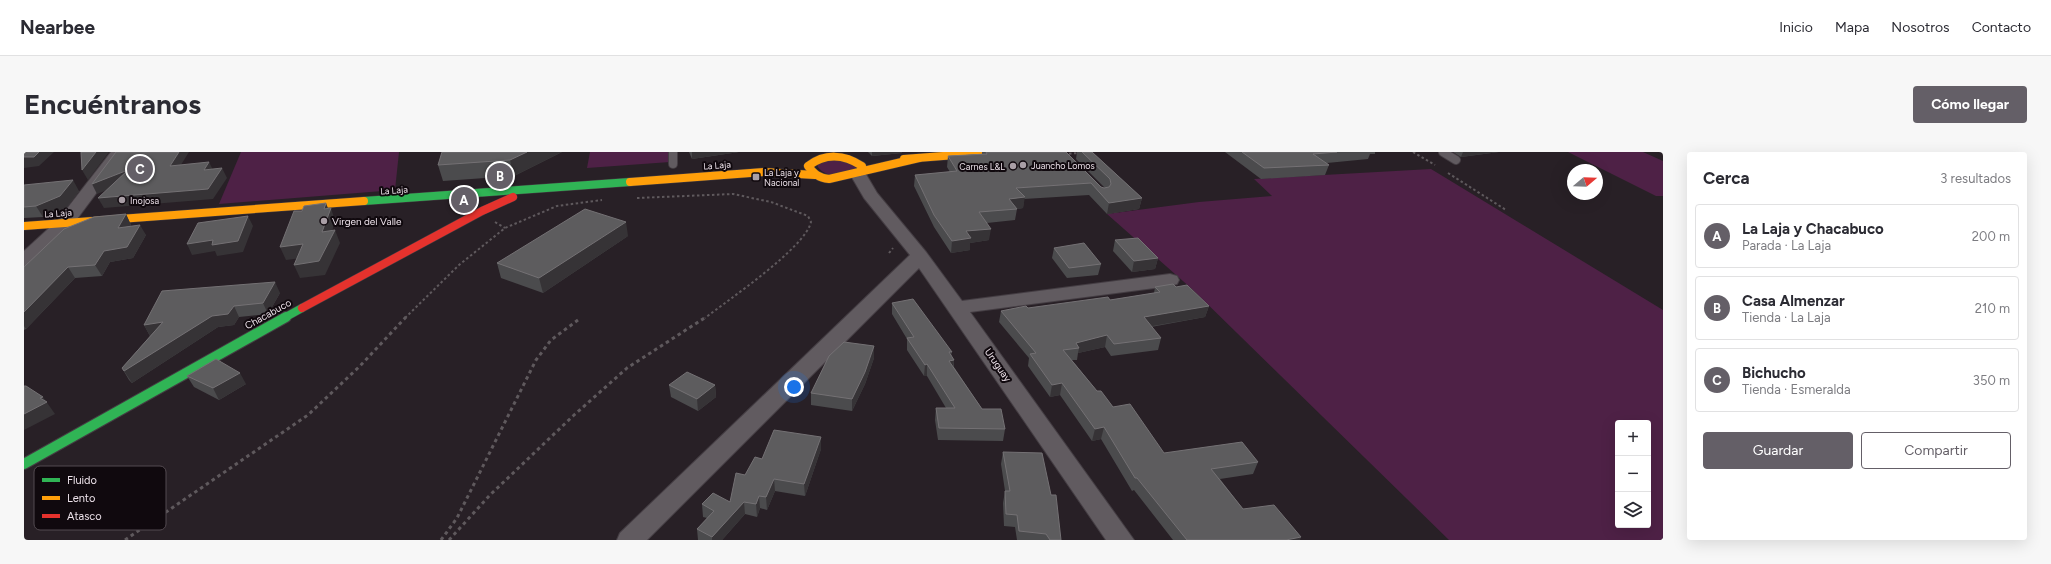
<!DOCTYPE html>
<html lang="es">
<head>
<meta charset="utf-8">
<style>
  :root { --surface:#fff; --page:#f7f7f7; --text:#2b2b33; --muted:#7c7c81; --line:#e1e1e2; --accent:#645f67 }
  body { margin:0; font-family:Figtree,sans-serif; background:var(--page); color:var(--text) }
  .controls { position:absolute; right:12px; bottom:12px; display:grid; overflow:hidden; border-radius:4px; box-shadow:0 4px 16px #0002 }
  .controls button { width:36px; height:36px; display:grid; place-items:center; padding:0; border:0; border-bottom:1px solid var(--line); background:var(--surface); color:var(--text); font:20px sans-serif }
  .compass { position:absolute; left:1543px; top:12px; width:36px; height:36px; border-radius:50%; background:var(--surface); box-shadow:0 4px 16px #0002; rotate:71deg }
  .you { position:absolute; left:770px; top:235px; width:14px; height:14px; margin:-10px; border:3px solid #fff; border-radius:50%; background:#1a73e8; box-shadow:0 0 0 6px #1a73e833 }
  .badge { display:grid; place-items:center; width:26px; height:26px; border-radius:50%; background:var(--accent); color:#fff; font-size:13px; font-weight:700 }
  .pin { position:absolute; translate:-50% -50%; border:2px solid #fff; box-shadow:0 1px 4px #0006 }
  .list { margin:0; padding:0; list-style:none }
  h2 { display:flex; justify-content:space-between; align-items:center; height:52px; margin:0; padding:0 16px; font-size:17px }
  h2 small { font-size:13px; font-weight:400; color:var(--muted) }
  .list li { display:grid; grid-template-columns:26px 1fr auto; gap:12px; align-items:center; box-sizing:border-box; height:64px; margin:0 8px 8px; padding:0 8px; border:1px solid var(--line); border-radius:4px }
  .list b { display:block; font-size:15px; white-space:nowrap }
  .list p { margin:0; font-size:13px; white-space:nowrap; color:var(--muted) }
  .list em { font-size:13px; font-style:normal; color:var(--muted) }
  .actions { display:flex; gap:8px; padding:12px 16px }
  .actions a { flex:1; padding:9px 0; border:1px solid var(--accent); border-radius:4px; text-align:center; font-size:14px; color:var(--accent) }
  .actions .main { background:var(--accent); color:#fff }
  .icon { flex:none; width:22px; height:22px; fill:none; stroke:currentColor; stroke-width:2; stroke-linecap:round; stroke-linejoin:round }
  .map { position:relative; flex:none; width:1639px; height:388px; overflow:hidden; border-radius:4px }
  header { display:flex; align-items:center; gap:24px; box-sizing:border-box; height:56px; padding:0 20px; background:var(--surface); border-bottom:1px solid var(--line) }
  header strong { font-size:19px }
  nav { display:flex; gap:22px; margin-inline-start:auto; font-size:14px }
  .intro { display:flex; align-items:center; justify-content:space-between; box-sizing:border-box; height:96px; padding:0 24px }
  h1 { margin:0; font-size:28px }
  .button { padding:10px 18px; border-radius:4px; background:var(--accent); color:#fff; font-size:14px; font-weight:700 }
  main { display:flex; gap:24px; padding:0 24px }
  aside { flex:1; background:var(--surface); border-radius:4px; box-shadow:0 4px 16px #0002 }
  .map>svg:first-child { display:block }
</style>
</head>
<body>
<header>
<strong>Nearbee</strong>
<nav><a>Inicio</a><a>Mapa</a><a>Nosotros</a><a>Contacto</a></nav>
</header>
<div class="intro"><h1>Encuéntranos</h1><a class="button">Cómo llegar</a></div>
<main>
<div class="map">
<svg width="1639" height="388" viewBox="0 0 1639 388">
  <rect width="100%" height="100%" fill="#282026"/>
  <g fill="#4e2146" fill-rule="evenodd">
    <path d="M217 0H375L371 38 195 52Z"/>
    <path d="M566 0H646V10L563 16Z"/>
    <path d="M1544 0H1619L1639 9V44H1632Z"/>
    <path d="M806 8 823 9 834 17C822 22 803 28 794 15L793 12Z"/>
    <path d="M1407 17 1639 158V388H1425L1168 137 1083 62 1175 50 1248 44 1230 27ZM1594 271H1624V373H1594Z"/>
  </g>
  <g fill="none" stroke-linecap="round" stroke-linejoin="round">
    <defs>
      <g id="lane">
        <path d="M649 0V12"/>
        <path d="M1419 0 1432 8"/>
      </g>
      <g id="street">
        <path d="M87 0H103L47 75 6 113 0 115V99L35 67Z"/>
        <path d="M834 17 840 19 853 41 902 100 938 149 1146 122 1153 124 1155 128 1153 132 1146 134 946 160 1110 388H1082L895 116 623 388H593L596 381 886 103 840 46 826 22 828 19Z"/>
      </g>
      <g id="fast-far1">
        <path d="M340 49 606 30"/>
        <path d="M260 166 278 156"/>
      </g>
      <path id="fast" d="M0 312 262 165"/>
      <g id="slow">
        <path d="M880 7 971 0"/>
        <path d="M836 20 838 14C820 2 801 1 784 14 790 22 795 26 805 27L895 6"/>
        <path d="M606 30 740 20 791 23"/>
        <path d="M0 74 340 49"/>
      </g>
      <path id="jam" d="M278 156 458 59 489 45"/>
    </defs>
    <use href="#lane" stroke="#443d43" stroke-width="10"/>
    <use href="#street" stroke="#443d43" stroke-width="2"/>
    <use href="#fast-far1" stroke="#443d43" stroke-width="9"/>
    <use href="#fast" stroke="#443d43" stroke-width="12"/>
    <use href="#slow" stroke="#443d43" stroke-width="9"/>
    <use href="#jam" stroke="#443d43" stroke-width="9"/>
    <g stroke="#5f595d" stroke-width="2" stroke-dasharray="2.5 2.5" stroke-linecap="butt">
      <path d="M1389 0 1411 13"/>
      <path d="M1040 2 1055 1"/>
      <path d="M1424 21 1482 58"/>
      <path d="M613 46 709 42 747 50 784 64 787 70C781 96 704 148 681 166"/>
      <path d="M471 70 481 76"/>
      <path d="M865 101 869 96"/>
      <path d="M381 166 435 113 481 76 533 54 578 48"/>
    </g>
    <g stroke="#5f595d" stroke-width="3" stroke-dasharray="3.5 3.5" stroke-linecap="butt">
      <path d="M101 388 284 263 336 214 382 165"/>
      <path d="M417 388 433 366 512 208 527 188 554 168"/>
      <path d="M425 388 466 343 549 264 603 216 682 165"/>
    </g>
    <use href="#lane" stroke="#615b60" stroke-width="8"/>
    <use href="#street" fill="#615b60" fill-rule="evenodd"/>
    <use href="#fast-far1" stroke="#30b455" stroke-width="8"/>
    <use href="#fast" stroke="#30b455" stroke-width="10"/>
    <use href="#slow" stroke="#ff9f0a" stroke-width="8"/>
    <use href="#jam" stroke="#e5322d" stroke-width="8"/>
  </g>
  <g fill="#4b4b4d">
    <path d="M538 0 490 24 419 29 414 13Z"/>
    <path d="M665 0H715L668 7Z"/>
    <path d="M844 0H878V1L848 4Z"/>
    <path d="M958 0H1042L1077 35 1081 36 1052 7 1053 0H1068L1118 46 1115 57 1083 62 1065 43 1000 47 999 56 993 57 991 68 963 71 965 88 946 91V98L927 101 910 75 890 34 891 23 926 20 923 15 924 4 958 2Z"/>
    <path d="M1201 0H1351V2H1346L1344 7 1303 11 1305 13 1301 23 1237 27Z"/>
    <path d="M1429 0H1475L1437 5Z"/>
    <path d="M0 33 55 39 43 55 19 65 0 66Z"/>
    <path d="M102 62 107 73 106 74 122 83 109 106 86 110 78 124 51 126 2 177 0 178V115Z"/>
    <path d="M604 84 519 141 477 126 473 111Z"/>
    <path d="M1091 88 1134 106 1131 117 1108 120 1089 99Z"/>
    <path d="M1030 96 1077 112 1074 123 1043 126 1028 106Z"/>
    <path d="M1131 135H1152L1185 154 1181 165 1127 175 1137 186 1134 198 1087 204 1081 195 1054 201 1053 208H1048L1073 239 1089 255 1140 301 1234 310 1229 322 1196 327 1219 357 1276 388H1149L1110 338 1108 339 1077 287 1068 289 1036 243 1026 245 1004 214 1005 206 975 170 977 159 1086 148 1130 141Z"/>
    <path d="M256 141 244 162 215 165 210 173 194 175 108 231 105 228 98 216 126 184 120 173Z"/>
    <path d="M868 151 928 200 927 203 930 208V215L958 257 981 277 979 289 914 288 911 268 912 256H922L903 224H900L883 198V187L868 162Z"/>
    <path d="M850 194V206L841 232 828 259 787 253V241Z"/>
    <path d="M163 224 222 232 195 248 170 235Z"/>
    <path d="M645 233H691L692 245 674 259 647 245Z"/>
    <path d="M797 297 781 344 751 339 743 358 736 356 733 365 721 362 698 388H674L673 377 683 366 679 365 678 352 706 350 721 323 738 307Z"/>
    <path d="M979 300 1037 388H993L991 375 980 374 979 351 981 339 977 312Z"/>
  </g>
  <g fill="#363336">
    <path d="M15 0H30L15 14 0 16V5Z"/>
    <path d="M72 0H85L64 28 58 18Z"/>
    <path d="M155 0H165L150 24 146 14Z"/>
    <path d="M503 0H538L490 24 486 8Z"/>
    <path d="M668 0H715L668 7Z"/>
    <path d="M848 0H878V1L848 4Z"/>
    <path d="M1439 0H1475L1437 5Z"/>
    <path d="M185 10 190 20 180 18Z"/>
    <path d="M198 16 203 26 189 47 80 56 74 46Z"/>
    <path d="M104 18 109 28 73 42 68 32Z"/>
    <path d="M49 28 55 39 43 55 19 65 12 54Z"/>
    <path d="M1001 45 999 56 993 57 985 47Z"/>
    <path d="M1118 46 1115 57 1083 62 1085 51Z"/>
    <path d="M302 51 305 59 307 56 311 69 304 93 298 80 300 57Z"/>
    <path d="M102 62 107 73 99 87 94 76Z"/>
    <path d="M224 64 229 74 219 100 193 104 191 99 168 103 163 92Z"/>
    <path d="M602 70 604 84 519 141 515 126Z"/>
    <path d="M116 73 122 83 109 106 86 110 78 124 71 113 80 99Z"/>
    <path d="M967 77 965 88 946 91V98L927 101 928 89 942 79Z"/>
    <path d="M311 78 316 91 301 123 276 126 270 113Z"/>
    <path d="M279 92 285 105 262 108 256 95Z"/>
    <path d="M1134 106 1131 117 1108 120 1110 109Z"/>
    <path d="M44 115 51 126 2 177 0 174V160Z"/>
    <path d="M251 130 256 141 244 162 239 151Z"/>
    <path d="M210 154 215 165 210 173 194 175 108 231 100 219 188 164Z"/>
    <path d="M1185 154 1181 165 1117 176 1120 165Z"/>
    <path d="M139 170 126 184 120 173Z"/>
    <path d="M1083 183 1081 195 1054 201 1055 196 1052 191Z"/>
    <path d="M850 194V206L841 232 828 259V247Z"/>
    <path d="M925 200H928L927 209 930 208 929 220H924Z"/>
    <path d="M903 212V224H900L901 213Z"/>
    <path d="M216 221 222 232 195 248 189 236Z"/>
    <path d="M1038 231 1036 243 1026 245 1028 233Z"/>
    <path d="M691 233 692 245 674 259 673 247Z"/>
    <path d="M19 245 31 262 0 278V262L16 246Z"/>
    <path d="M1080 275 1077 287 1068 289 1071 277Z"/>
    <path d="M797 285V297L781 344 780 332Z"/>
    <path d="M750 327 751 339 743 358 742 345Z"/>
    <path d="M735 344 736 356 733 365 732 352Z"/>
    <path d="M720 350 721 362 698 388H688V385Z"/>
    <path d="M1277 385 1276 388H1262Z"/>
  </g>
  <g fill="#5d5c5e" stroke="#747174">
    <path d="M0 0H15L10 5H0Z"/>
    <path d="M57 0H72L58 18Z"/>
    <path d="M92 0H155L146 14 185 10 180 18 198 16 184 37 74 46 104 18 68 32Z"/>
    <path d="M418 0H503L486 8 414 13Z"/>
    <path d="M962 0H1042L1077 35 1080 36 1085 35 1087 32 1086 27 1058 0H1068L1118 46 1085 51 1067 31 992 36 1001 45 985 47 993 57 955 60 967 77 942 79 947 86 928 89 910 63 891 23 933 19 924 4 963 2Z"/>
    <path d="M1218 0H1313L1289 2 1305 13 1240 16Z"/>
    <path d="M49 28 36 44 12 54 0 55V33Z"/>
    <path d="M302 51 300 57 307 56 298 80 311 78 295 109 270 113 279 92 256 95 270 59H278L280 54Z"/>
    <path d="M561 57 602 70 515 126 473 111Z"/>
    <path d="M102 62 94 76 116 73 103 95 80 99 71 113 44 115 0 160V115L40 77 70 65Z"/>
    <path d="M224 64 214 89 188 93 189 88 163 92 174 71Z"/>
    <path d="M1114 86 1134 106 1110 109 1091 88Z"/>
    <path d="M1060 91 1077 112 1045 116 1030 96Z"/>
    <path d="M251 130 239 151 210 154 204 162 188 164 100 219 98 216 139 170 120 173 138 139Z"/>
    <path d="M1149 132 1152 135 1163 133 1185 154 1120 165 1137 186 1090 192 1083 183 1052 191 1055 196 1039 198 1073 239H1077L1089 255 1106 252 1140 301 1218 290 1234 310 1187 317 1219 357 1250 353 1277 385 1262 388H1163L1113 326H1111L1080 275 1071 277 1038 231 1028 233 1006 202 1012 201 977 159 1002 154 1004 156 1084 145 1086 148 1136 140 1131 135Z"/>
    <path d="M889 147 928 200H925L930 208 925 209 958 257H977L981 277 915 276 912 256H931L903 212 901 213 883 186 890 185 868 151Z"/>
    <path d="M820 190 850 194 841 220 828 247 787 241 805 204Z"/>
    <path d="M192 207 216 221 189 236 163 224Z"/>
    <path d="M663 220 691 233 673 247 645 233Z"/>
    <path d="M0 234H2L19 245 16 246 23 250 0 262Z"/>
    <path d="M750 278 797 285 780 332 750 327 742 345 735 344 732 352 720 350 688 385 673 377 690 359 678 352 689 341 706 350 712 321 721 323 731 305 738 307Z"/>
    <path d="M979 300 1018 301 1027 343H1032L1037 388H1026L1022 382 995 379 993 363 982 362 981 339H986Z"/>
  </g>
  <g fill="#a99fa6" stroke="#10090e" stroke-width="1.5">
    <circle cx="999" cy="13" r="4"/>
    <circle cx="989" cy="14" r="4"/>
    <rect x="728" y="21" width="8" height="8" rx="2"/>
    <circle cx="98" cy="48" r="4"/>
    <circle cx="300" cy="69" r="4"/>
  </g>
  <g text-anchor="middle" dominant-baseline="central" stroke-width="4" stroke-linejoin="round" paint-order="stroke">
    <g font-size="9" fill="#eee3eb" stroke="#10090e">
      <text transform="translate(693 13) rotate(-4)">La Laja</text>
      <text transform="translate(370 38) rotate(-4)">La Laja</text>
      <text transform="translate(34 61) rotate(-4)">La Laja</text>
    </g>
    <g font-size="9" fill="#eee3eb" stroke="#10090e" text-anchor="start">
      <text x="1007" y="13">Juancho Lomos</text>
      <text x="981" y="14" text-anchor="end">Carnes L&amp;L</text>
      <text x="740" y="20">La Laja y<tspan x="740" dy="10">Nacional</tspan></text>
      <text x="106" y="48">Inojosa</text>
    </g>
    <g font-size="10" fill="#eee3eb" stroke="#10090e" text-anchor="start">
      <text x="308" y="69">Virgen del Valle</text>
    </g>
    <g font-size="10" fill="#eee3eb" stroke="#10090e">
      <text transform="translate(244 162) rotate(-29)">Chacabuco</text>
      <text transform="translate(974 213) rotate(55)">Uruguay</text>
    </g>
  </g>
  <rect x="10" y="314" width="132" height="64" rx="6" fill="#10090e" stroke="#534a50" stroke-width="1"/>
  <rect x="18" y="326" width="18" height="4" fill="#30b455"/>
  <rect x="18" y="344" width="18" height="4" fill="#ff9f0a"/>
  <rect x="18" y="362" width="18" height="4" fill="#e5322d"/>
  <g font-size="11" fill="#eee3eb">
    <text x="43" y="332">Fluido</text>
    <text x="43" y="350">Lento</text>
    <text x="43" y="368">Atasco</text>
  </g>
</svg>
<div class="controls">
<button>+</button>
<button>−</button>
<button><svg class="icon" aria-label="layers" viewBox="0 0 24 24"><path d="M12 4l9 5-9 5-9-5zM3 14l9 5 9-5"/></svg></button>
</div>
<svg class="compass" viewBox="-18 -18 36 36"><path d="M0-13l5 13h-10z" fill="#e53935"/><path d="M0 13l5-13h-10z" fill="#7c7c81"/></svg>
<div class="you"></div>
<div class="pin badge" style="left:440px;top:48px">A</div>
<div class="pin badge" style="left:476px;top:24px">B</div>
<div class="pin badge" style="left:116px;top:17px">C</div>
</div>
<aside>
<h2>Cerca<small>3 resultados</small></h2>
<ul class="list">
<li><span class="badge">A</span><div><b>La Laja y Chacabuco</b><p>Parada · La Laja</p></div><em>200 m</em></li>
<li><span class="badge">B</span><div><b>Casa Almenzar</b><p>Tienda · La Laja</p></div><em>210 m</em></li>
<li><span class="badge">C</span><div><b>Bichucho</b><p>Tienda · Esmeralda</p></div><em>350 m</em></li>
</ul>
<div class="actions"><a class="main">Guardar</a><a>Compartir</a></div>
</aside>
</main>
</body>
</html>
